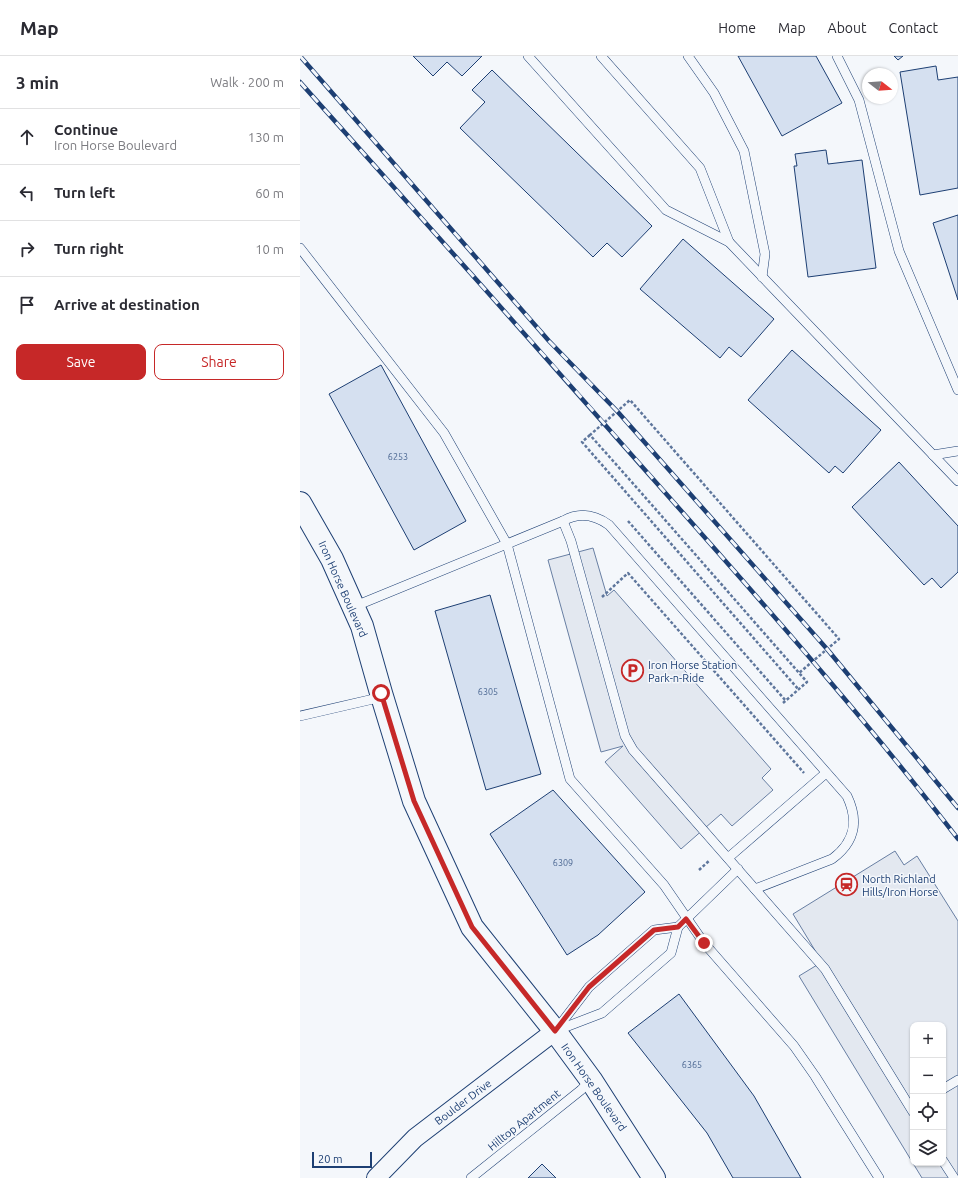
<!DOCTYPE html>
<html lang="en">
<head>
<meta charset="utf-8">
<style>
  :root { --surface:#fff; --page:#f7f7f7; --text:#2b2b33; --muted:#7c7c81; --line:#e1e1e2; --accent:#c62828 }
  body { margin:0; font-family:Ubuntu,sans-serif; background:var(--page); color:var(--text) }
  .controls { position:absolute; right:12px; bottom:12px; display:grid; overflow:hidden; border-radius:8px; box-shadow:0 1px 3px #0004 }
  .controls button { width:36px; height:36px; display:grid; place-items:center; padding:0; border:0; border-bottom:1px solid var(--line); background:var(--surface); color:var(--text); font:20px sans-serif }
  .compass { position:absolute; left:562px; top:12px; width:36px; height:36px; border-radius:50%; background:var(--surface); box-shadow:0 1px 3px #0004; rotate:107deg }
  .scale { position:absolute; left:12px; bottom:10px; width:60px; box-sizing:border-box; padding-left:4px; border:2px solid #1d3f73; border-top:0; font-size:11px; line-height:14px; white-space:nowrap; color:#1d3f73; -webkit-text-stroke:3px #f4f7fb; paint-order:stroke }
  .stop { position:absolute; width:12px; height:12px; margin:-9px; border:3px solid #c62828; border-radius:50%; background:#fff }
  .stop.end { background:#c62828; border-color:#fff; box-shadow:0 1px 4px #0008 }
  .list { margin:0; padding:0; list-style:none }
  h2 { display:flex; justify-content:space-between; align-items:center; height:52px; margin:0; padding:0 16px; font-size:17px }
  h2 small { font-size:13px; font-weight:400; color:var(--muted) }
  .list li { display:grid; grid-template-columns:26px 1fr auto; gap:12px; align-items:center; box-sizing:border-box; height:56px; padding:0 16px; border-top:1px solid var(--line) }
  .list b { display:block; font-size:15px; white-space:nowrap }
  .list p { margin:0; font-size:13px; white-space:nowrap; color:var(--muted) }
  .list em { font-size:13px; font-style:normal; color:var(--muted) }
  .actions { display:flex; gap:8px; padding:12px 16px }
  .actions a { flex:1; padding:9px 0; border:1px solid var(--accent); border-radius:8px; text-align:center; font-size:14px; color:var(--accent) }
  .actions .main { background:var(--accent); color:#fff }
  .icon { flex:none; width:22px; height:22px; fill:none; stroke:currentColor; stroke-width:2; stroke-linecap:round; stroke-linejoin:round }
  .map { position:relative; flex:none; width:658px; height:1122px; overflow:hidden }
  header { display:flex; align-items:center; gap:24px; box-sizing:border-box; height:56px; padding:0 20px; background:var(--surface); border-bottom:1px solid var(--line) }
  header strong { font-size:19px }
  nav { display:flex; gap:22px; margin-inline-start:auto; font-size:14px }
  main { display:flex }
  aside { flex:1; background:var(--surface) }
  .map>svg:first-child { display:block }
</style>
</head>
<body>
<header>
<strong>Map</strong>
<nav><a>Home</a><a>Map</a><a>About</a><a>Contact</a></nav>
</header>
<main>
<aside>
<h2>3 min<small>Walk · 200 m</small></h2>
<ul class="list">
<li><svg class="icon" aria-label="ahead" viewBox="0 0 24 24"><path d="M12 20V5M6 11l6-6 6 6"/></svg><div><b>Continue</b><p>Iron Horse Boulevard</p></div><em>130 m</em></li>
<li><svg class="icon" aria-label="left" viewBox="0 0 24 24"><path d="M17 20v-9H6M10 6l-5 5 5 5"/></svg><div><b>Turn left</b></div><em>60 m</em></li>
<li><svg class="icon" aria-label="right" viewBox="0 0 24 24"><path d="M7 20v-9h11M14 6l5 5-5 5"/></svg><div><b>Turn right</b></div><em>10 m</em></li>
<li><svg class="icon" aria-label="arrive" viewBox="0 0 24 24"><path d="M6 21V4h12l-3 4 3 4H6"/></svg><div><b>Arrive at destination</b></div></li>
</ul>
<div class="actions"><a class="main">Save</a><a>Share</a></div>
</aside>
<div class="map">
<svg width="658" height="1122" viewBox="0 0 658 1122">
  <rect width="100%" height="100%" fill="#f4f7fb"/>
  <g fill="#e3e8f0" stroke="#687fa3" fill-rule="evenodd">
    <path d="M293 492 307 540 314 534 471 713 462 722 473 734 432 770 421 758 381 793 305 706 323 690 301 696 248 504Z"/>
    <path d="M595 795 604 809 617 800 658 865V1122H622L499 920 522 906 493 858ZM613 969H643V1107H613Z"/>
  </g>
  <g fill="#d5e0f0" stroke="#1d3f73">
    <path d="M113 0H182L162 20 147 6 133 20Z"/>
    <path d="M438 0H516L542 47 482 80Z"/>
    <path d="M594 0H603L598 4Z"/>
    <path d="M636 10 638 24 658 21V132L620 139 600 16Z"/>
    <path d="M192 14 352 170 322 201 307 187 293 201 160 72 185 46 172 34Z"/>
    <path d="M526 94 528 108 562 104 576 212 508 221 494 110H497L495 98Z"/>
    <path d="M658 159V244L633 167Z"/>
    <path d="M383 183 474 263 441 301 429 291 420 302 340 233Z"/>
    <path d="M492 294 581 374 543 417 535 410 529 417 448 344Z"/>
    <path d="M81 309 166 465 114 494 29 338Z"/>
    <path d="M599 406 658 470V516L641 532 632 522 624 529 552 451Z"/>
    <path d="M190 539 241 718 186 734 135 555Z"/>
    <path d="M253 734 345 836 298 879 267 899 190 778Z"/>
    <path d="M379 938 454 1040 501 1122H433L407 1077 328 977Z"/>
    <path d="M242 1108 256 1122H228Z"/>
  </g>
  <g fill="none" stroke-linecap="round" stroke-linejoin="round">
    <defs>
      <g id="lane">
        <path d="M228 0 366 154 429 186 658 425"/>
        <path d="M301 0 400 112 429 186"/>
        <path d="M388 0 414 37 444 95 465 198 462 221"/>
        <path d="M537 0 559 44 599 195 658 334"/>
        <path d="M0 192 144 377 207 488 270 723 364 829 404 887 494 990 515 1020 579 1122"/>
        <path d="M633 399 658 395"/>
        <path d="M263 465C279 456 294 458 309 469L547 740C559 765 555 786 532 803L455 833"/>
        <path d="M53 551 263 465 271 485 325 680 333 694 525 913 613 1056"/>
        <path d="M0 660 82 641"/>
        <path d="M428 802 526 717"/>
        <path d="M256 974 289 931 354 874 378 871"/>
        <path d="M255 975 302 957 371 897 378 871 438 813"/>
        <path d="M643 1033 658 1024"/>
        <path d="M643 1105 654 1122"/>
        <path d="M171 1122 281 1034 291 1024"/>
      </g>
      <path id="street" d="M76 1122 115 1082 255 975"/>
      <path id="secondary" d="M0 447 32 503 62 570 81 637 114 745 172 871 255 975 291 1024 354 1122"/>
    </defs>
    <use href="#lane" stroke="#1d3f73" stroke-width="10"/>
    <use href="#street" stroke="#1d3f73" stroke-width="20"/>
    <use href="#secondary" stroke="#1d3f73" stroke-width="24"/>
    <g stroke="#5e769c" stroke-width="2.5" stroke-dasharray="3 2" stroke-linecap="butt">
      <path d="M290 379 282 386 499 634"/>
      <path d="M328 465 486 645"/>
      <path d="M302 541 328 517 504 717"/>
      <path d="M483 647 507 626C435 544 363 461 290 379L330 344 539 583 499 617"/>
      <path d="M399 814 410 804"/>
    </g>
    <use href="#lane" stroke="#f4f7fb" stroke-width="9"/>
    <use href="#street" stroke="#f4f7fb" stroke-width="18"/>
    <use href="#secondary" stroke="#f4f7fb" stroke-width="22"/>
    <defs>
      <g id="rail">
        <path d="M0 0 249 285 317 355 527 593 658 752"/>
        <path d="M0 26C131 173 262 319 392 467 483 570 574 674 658 783"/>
      </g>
    </defs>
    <use href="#rail" stroke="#1d3f73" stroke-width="4.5"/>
    <use href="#rail" stroke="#f4f7fb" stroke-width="3" stroke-dasharray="9" stroke-linecap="butt"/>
  </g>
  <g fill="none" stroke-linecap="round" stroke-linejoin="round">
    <path stroke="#c62828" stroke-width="5" d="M81 637 114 745 172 871 255 975 289 931 354 874 378 871 386 863 404 887"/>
  </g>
  <defs>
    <symbol id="parking-ring" viewBox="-11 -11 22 22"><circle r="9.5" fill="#f4f7fb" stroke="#c62828" stroke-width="1.5"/><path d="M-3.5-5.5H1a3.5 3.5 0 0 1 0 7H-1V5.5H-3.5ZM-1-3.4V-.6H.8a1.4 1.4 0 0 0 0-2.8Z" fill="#c62828"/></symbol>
    <symbol id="station-ring" viewBox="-11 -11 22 22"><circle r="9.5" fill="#f4f7fb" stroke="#c62828" stroke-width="1.5"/><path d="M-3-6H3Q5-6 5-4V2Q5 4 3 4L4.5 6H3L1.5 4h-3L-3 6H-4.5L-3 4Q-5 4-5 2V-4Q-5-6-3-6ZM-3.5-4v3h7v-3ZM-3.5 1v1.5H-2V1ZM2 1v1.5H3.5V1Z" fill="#c62828"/></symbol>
  </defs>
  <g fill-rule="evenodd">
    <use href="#parking-ring" x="320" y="602" width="25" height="25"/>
    <use href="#station-ring" x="534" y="816" width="25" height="25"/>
  </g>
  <g text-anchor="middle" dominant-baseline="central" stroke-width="3" stroke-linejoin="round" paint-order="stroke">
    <g font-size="9" fill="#4b6792">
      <text x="98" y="401">6253</text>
      <text x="188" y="636">6305</text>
      <text x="263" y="807">6309</text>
      <text x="392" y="1009">6365</text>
    </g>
    <g font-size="11" fill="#1d3f73" stroke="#f4f7fb">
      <text transform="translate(43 533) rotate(66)">Iron Horse Boulevard</text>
      <text transform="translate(294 1031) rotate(55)">Iron Horse Boulevard</text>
      <text transform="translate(163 1046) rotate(-37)">Boulder Drive</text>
      <text transform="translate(224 1064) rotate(-39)">Hilltop Apartment</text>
    </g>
    <g font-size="11" fill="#1d3f73" stroke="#f4f7fb" text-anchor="start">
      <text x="348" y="609">Iron Horse Station<tspan x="348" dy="13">Park-n-Ride</tspan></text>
      <text x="562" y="823">North Richland<tspan x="562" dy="13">Hills/Iron Horse</tspan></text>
    </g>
  </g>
</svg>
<div class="controls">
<button>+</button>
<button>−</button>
<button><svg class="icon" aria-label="locate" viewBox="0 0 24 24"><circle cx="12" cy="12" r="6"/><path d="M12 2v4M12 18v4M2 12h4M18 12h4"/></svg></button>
<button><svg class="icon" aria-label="layers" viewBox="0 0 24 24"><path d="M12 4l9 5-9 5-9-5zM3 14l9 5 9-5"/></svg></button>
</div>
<svg class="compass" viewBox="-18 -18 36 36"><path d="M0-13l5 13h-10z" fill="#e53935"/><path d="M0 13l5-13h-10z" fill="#7c7c81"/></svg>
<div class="scale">20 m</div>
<div class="stop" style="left:81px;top:637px"></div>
<div class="stop end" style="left:404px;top:887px"></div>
</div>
</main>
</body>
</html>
